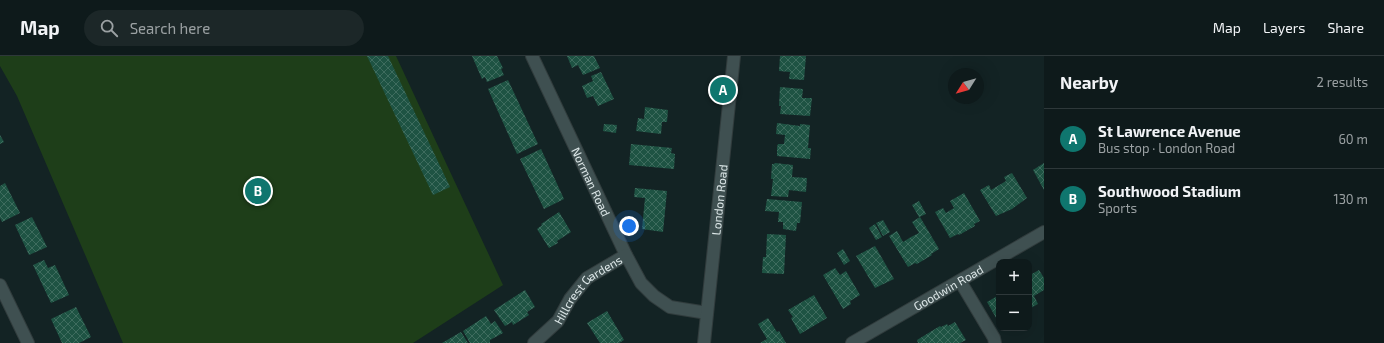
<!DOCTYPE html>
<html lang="en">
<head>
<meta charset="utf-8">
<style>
  :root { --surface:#0e1a1b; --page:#1c2728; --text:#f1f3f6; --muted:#9ba1a3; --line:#2e383a; --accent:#0f766e }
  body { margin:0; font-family:"Exo 2",sans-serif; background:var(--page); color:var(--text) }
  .controls { position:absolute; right:12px; bottom:12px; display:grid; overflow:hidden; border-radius:8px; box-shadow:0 4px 16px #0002 }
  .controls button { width:36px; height:36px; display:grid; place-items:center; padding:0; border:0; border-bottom:1px solid var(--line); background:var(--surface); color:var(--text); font:20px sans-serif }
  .compass { position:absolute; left:948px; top:12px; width:36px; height:36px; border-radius:50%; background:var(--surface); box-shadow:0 4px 16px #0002; rotate:233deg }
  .you { position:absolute; left:629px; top:170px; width:14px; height:14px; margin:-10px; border:3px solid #fff; border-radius:50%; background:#1a73e8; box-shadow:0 0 0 6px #1a73e833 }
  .badge { display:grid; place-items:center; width:26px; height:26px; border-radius:50%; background:var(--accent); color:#fff; font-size:13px; font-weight:700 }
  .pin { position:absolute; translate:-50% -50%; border:2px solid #fff; box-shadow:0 1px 4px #0006 }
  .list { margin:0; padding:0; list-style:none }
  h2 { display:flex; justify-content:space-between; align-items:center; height:52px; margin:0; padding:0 16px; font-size:17px }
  h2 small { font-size:13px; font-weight:400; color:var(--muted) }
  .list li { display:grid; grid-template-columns:26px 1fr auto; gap:12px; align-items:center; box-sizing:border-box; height:60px; padding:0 16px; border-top:1px solid var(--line) }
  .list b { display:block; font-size:15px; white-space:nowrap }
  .list p { margin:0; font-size:13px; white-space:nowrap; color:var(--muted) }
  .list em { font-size:13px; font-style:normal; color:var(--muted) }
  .icon { flex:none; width:22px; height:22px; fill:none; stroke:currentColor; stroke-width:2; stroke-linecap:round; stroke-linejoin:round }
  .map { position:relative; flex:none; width:1044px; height:287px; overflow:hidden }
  header { display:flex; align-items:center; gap:24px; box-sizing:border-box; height:56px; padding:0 20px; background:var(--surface); border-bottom:1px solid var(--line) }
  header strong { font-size:19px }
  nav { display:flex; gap:22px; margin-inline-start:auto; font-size:14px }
  .search { width:280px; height:36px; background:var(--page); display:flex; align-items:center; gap:10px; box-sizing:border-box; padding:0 14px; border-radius:22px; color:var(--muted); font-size:15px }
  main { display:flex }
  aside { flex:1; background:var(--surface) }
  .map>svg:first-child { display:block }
</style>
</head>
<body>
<header>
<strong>Map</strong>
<div class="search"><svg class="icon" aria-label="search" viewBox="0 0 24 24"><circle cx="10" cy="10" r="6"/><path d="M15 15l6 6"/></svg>Search here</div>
<nav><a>Map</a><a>Layers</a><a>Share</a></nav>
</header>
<main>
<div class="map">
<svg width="1044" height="287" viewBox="0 0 1044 287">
  <defs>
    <pattern id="building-cross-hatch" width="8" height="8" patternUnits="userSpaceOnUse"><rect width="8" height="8" fill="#1e5343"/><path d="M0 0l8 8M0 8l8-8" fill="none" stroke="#3e6c5e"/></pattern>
  </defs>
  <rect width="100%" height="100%" fill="#132324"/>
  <path fill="#1e3e19" d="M0 0H396L503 229 413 287H123L17 40 0 10Z"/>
  <g fill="url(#building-cross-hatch)">
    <path d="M367 0H388L450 131 433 139Z"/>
    <path d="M472 0H497L503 12 501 13 504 19 487 26 485 21 482 23Z"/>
    <path d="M567 0H594L600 12 583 19 578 9 572 12Z"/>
    <path d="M780 0H806L804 24 789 23 790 16 779 15Z"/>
    <path d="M601 16 614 43 598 50 593 40 587 42 582 30 593 25 591 20Z"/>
    <path d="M508 24 538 88 517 98 488 33Z"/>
    <path d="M780 31 803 33 802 42H812L810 60 780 58 781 50H779Z"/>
    <path d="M645 51 668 54 667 66H662L661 78 636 75 638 62 644 63Z"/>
    <path d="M777 67 800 70V68L810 69 808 92H811L810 103 777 100V91L778 88H784L785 79 776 78Z"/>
    <path d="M604 68 617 69 616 77 603 75Z"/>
    <path d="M0 79 4 86 0 88Z"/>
    <path d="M631 88 672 92 671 97 675 98 674 113 629 109Z"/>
    <path d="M541 93 564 143 544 153 520 103Z"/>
    <path d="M775 107 793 109 792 121 807 122 806 136 789 134 788 141 771 140 773 123H771L772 108H774Z"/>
    <path d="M1044 107V134L1033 114Z"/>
    <path d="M1012 117 1027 142 1012 153 996 160 980 134 989 129 991 134 1006 125 1004 121Z"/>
    <path d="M5 127 20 157 2 166 0 162V130Z"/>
    <path d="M635 132 667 135 663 176 642 173 645 142 634 141Z"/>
    <path d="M964 137 980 165 974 168 975 170 959 179 958 178 950 182 935 156 943 152 946 157 954 152 950 145Z"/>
    <path d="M767 143 802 146 800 167H797L796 175 783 173V166H778L779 156 765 155Z"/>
    <path d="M919 145 926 158 919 161 912 149Z"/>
    <path d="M559 156 571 176 557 185 558 187 549 192 537 173 542 169 541 168Z"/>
    <path d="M32 161 47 191 29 199 15 169Z"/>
    <path d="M920 161 939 193 931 198 932 199 917 208 915 207 908 211 889 180 897 175 903 186 911 181 919 177 912 166Z"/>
    <path d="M883 164 890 176 883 180 876 167Z"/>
    <path d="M875 168 882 181 876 184 869 172Z"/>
    <path d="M767 178 786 179 784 218 762 217 763 201H766Z"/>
    <path d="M875 190 894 223 875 232 856 200Z"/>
    <path d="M843 193 850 205 844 209 837 197Z"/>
    <path d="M44 204 48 212 55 209 69 239 51 247 33 209Z"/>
    <path d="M835 212 840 219 846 215 860 239 850 245 851 248 843 253 823 219Z"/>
    <path d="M1039 214 1044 222V234L1034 240 1038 248 1029 253V222L1031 221 1030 219Z"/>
    <path d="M525 234 535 251 527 256 529 259 513 269 512 266 505 270 494 254Z"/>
    <path d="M814 239 827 262 800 278 791 262 793 261 788 254Z"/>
    <path d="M999 239V267L987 246Z"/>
    <path d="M76 251 91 281 79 287H62L51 263Z"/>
    <path d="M607 255 624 284 619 287H600L587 267Z"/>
    <path d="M486 260 491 268 495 265 503 277 490 284V287H470L463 275Z"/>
    <path d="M768 262 777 276 779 275 786 287H760L767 283 758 268Z"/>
    <path d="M955 266 966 284 960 287H918L917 284 940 270 941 271 947 268 948 270Z"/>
    <path d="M461 276 468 287H442Z"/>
  </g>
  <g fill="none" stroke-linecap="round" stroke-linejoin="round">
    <defs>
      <g id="street">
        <path id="s1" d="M532 0 626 199 641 227 654 240 670 251 707 257"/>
        <path d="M960 225 994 282 995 287"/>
        <path d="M0 229 28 287"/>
        <path id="s2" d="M534 287 558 265 570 243 587 222 626 199"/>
        <path id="s3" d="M852 287 1044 176"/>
      </g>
      <g id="secondary">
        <path id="s4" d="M704 287 734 0"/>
      </g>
    </defs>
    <use href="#street" stroke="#313c3d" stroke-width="14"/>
    <use href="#secondary" stroke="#313c3d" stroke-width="14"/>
    <use href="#street" stroke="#3f5051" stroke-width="12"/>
    <use href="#secondary" stroke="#3f5051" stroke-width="12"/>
  </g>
  <g text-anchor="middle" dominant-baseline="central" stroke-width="4" stroke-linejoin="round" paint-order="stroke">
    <g font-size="12" fill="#dde7e8" stroke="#0a191a">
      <text stroke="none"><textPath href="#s1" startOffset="139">Norman Road</textPath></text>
      <text stroke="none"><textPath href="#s4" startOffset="144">London Road</textPath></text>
      <text stroke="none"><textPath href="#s3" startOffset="111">Goodwin Road</textPath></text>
      <text stroke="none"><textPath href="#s2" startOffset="77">Hillcrest Gardens</textPath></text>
    </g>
  </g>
</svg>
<div class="controls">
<button>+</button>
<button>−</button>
</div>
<svg class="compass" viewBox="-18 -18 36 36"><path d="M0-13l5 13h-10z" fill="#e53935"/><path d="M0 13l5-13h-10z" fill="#9ba1a3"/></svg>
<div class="you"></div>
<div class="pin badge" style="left:723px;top:34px">A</div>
<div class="pin badge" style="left:258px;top:135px">B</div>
</div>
<aside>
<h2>Nearby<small>2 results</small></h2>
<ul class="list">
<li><span class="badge">A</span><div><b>St Lawrence Avenue</b><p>Bus stop · London Road</p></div><em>60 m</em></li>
<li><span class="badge">B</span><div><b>Southwood Stadium</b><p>Sports</p></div><em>130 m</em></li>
</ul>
</aside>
</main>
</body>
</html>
